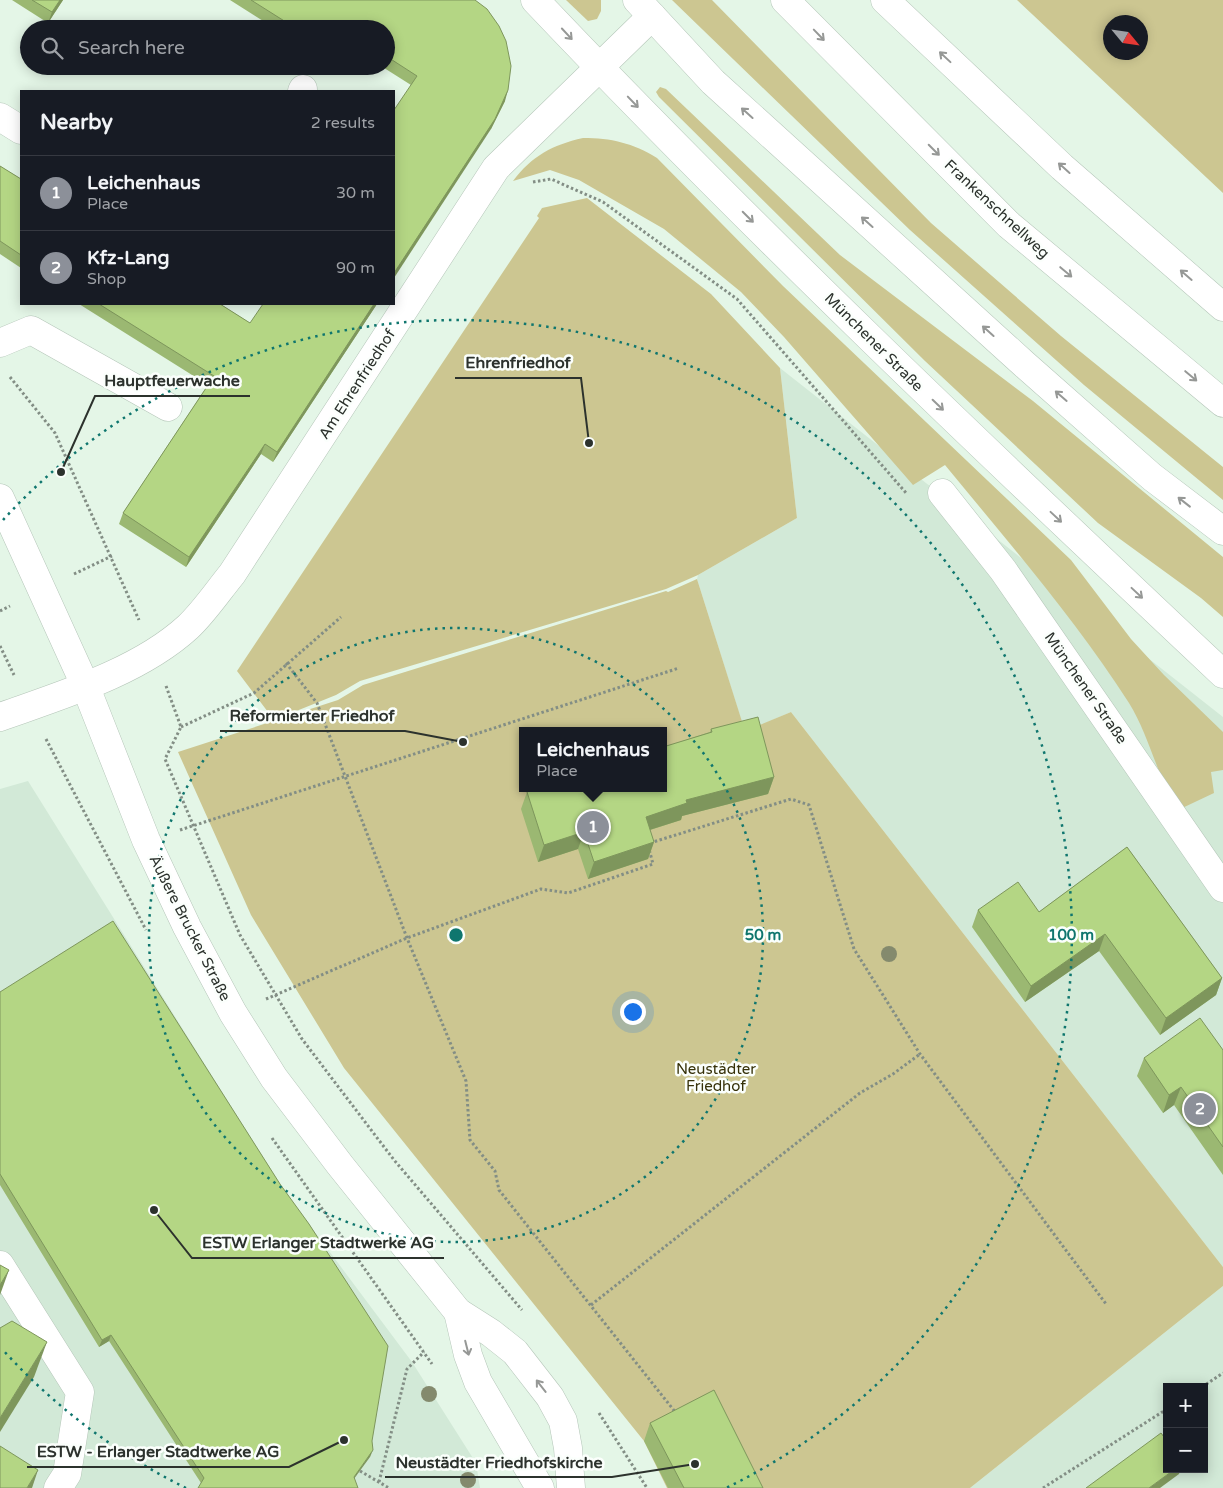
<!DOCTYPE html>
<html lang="en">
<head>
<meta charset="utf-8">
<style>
  :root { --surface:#171b24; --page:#20242c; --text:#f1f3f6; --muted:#9ea1a6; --line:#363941; --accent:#8c9099 }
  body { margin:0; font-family:"Varela Round",sans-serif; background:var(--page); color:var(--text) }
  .controls { position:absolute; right:15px; bottom:15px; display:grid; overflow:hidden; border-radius:0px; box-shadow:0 2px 12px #0003 }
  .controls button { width:45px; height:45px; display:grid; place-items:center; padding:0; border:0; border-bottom:1px solid var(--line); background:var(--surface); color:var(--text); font:25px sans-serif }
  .compass { position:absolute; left:1103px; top:15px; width:45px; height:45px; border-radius:50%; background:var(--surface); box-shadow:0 2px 12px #0003; rotate:119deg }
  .you { position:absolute; left:632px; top:1011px; width:18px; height:18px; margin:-12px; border:4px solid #fff; border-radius:50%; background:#1a73e8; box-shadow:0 0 0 8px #1a73e833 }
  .badge { display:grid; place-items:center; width:32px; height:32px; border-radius:50%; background:var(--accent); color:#fff; font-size:16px; font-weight:700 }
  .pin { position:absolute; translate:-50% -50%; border:2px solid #fff; box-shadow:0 1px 5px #0006 }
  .popup { position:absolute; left:519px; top:727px; width:148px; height:65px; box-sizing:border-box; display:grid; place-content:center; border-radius:0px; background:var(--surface); filter:drop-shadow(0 1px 4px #0005); font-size:16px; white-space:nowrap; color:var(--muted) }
  .popup b { font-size:19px; color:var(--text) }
  .popup::after { content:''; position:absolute; left:50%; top:100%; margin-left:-10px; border:10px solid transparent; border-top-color:var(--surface) }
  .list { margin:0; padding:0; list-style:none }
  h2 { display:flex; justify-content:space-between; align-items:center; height:65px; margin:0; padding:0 20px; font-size:21px }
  h2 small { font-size:16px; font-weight:400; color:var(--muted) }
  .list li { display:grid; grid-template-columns:32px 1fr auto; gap:15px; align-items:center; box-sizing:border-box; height:75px; padding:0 20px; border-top:1px solid var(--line) }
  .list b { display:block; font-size:19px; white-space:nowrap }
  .list p { margin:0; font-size:16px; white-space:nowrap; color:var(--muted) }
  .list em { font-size:16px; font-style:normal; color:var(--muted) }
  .icon { flex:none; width:28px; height:28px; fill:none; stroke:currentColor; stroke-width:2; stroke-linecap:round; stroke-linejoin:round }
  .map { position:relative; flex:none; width:1223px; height:1488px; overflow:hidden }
  .search { position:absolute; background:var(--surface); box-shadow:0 2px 12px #0003; left:20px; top:20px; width:375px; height:55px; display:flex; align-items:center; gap:12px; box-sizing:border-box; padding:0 18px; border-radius:28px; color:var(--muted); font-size:19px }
  .panel { position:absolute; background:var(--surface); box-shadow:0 2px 12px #0003; left:20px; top:90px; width:375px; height:215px; border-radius:0px }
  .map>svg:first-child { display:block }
</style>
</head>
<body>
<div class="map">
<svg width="1223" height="1488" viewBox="0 0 1223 1488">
  <rect width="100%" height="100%" fill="#e4f6e7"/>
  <g fill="#d2e9d7" fill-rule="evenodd">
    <path d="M780 368 1223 717V1267L791 712 745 732 697 579 698 575 797 518Z"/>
    <path d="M28 781 282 1188 412 1362 476 1463 480 1488H0V789Z"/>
    <path d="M1223 1286V1488H970ZM1167 1387H1204V1469H1167Z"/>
  </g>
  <g fill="#ccc691" fill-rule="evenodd">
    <path d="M566 0H601V11L597 19 588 21Z"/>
    <path d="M672 0H712L931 223 1061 336 1223 467V500L1084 385 910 230Z"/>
    <path d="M1017 0H1223V193ZM1140 22V52H1110V22Z"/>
    <path d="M660 87 666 89 840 255 1033 401 1223 557V617L1201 598 1098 523 925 361 659 97 656 92Z"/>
    <path d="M583 138C611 138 633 143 657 158L783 286 1071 560 1131 639 1164 675 1223 732V770L1211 772 1214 793 1178 810C1157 777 1150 737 1129 703 1075 619 1009 543 945 465L913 485 784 337 741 292 664 229 579 180 550 170 513 181C532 156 552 145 583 138Z"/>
    <path d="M587 198 711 294 780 368 797 518 698 575 666 589 360 681 336 695 274 720 237 671 539 218 537 216 542 208Z"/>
    <path d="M697 579 745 731 791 712 1223 1267V1286L970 1488H667L644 1441 344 1068 251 915 178 752 338 700 363 685 666 591 668 592ZM523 731H663V788H523Z"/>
  </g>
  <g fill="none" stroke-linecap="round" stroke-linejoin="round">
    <defs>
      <g id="minor">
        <path d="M302 91 303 89"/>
        <path d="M0 117 21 130"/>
        <path d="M0 343 31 330 168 407"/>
        <path d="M942 493 1003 570 1223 888"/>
        <path d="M0 498 85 685 146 840 187 927 233 1013 274 1078 340 1165 458 1312 491 1333 515 1352 550 1397 563 1421 568 1448 571 1488"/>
        <path d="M0 717C62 695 139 672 188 627 204 612 218 591 232 574L496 168 652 16"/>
        <path d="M0 1265 80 1392 67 1474 58 1488"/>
        <path d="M458 1312 468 1355 478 1382 540 1488"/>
      </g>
      <g id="major">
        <path d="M535 0C756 233 989 454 1223 674"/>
        <path d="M637 0 713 82 1024 364 1152 477 1223 531"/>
      </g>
      <g id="highway">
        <path d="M785 0 1009 225 1223 403"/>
        <path d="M885 0 1062 167 1223 307"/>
      </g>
    </defs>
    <use href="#minor" stroke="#b5c6b9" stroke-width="29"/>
    <use href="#major" stroke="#b5c6b9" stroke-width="29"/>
    <use href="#highway" stroke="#b5c6b9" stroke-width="29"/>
    <g stroke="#838e85" stroke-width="3" stroke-dasharray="2.5 2.5" stroke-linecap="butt">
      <path d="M533 182 551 179 603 202 737 299 907 494"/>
      <path d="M10 377 55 433 139 620"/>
      <path d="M74 574 112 556"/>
      <path d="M0 611 10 606"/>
      <path d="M0 646 14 675"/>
      <path d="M286 663 317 703 407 938 466 1081 470 1140 495 1171 499 1190 676 1413"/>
      <path d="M166 686 181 727 165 759 240 935 302 1039 394 1160 522 1310"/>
      <path d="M181 727 254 693 341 617"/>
      <path d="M46 739 146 930"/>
      <path d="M180 830 679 668"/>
      <path d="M650 843 791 799 809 805 854 949 920 1054 1106 1304"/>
      <path d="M266 999 407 938 541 889 568 893 653 864 649 849"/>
      <path d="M272 1138 432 1364"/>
      <path d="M591 1305 860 1093 893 1074 920 1054"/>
      <path d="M1202 1387 1223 1373"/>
      <path d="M599 1413 647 1488"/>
      <path d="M360 1471 389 1488"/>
      <path d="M379 1482 407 1369 424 1352"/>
      <path d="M1043 1488 1167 1409"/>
    </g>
    <use href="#minor" stroke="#fff" stroke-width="28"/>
    <use href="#major" stroke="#fff" stroke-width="28"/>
    <use href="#highway" stroke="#fff" stroke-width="28"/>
  </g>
  <g fill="#848a6d">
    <circle cx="889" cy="954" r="8"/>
    <circle cx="429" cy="1394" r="8"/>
    <circle cx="468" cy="1480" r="8"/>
  </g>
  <g fill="#9bb872">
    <path d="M12 0H63L48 23Z"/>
    <path d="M230 0H475L505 101 491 129 411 85 381 66H386V29H276Z"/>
    <path d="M0 166 21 179V268L0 254Z"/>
    <path d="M79 304H220L250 323 377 304 273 462 261 454 186 567 119 524 123 513 208 385Z"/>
    <path d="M711 729 774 777 768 794 682 816 681 820 650 830 654 842 648 859 588 879 578 849 538 862 521 809 527 792 710 732Z"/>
    <path d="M1127 847 1222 978 1216 995 1160 1035 1099 951 1025 1002 972 927 978 910 1039 912Z"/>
    <path d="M0 992 372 1441 370 1457 201 1483 109 1341 99 1347 0 1185Z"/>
    <path d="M1223 1050V1175L1174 1105 1163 1113 1137 1076 1144 1058Z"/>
    <path d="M650 1423 763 1488H668L644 1441Z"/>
  </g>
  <g fill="#7e965c">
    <path d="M60 0H63L48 23 52 12Z"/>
    <path d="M508 90 505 101 491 129 394 278V273Z"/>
    <path d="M374 304H377L273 462 277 452Z"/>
    <path d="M265 444 261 454 186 567 189 557Z"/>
    <path d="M774 777 768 794 682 816 681 820 640 833 646 817 686 800Z"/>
    <path d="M584 832 578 849 538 862 544 845Z"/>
    <path d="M654 842 648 859 588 879 594 862Z"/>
    <path d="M1105 934 1099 951 1025 1002 1031 986Z"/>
    <path d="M1222 978 1216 995 1160 1035 1166 1018Z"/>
    <path d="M1181 1087 1174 1105 1163 1113 1169 1095Z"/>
    <path d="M9 1270 0 1295V1285Z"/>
    <path d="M111 1335 109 1341 99 1347 102 1340Z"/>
    <path d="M47 1342 34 1377 0 1432V1418Z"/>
    <path d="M373 1450 370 1457 351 1483 354 1477Z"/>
    <path d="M1175 1469H1181L1179 1474 1160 1488H1149Z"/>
    <path d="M38 1470 32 1488H27Z"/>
  </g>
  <g fill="#b4d684" stroke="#7e965c">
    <path d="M32 0H60L52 12Z"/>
    <path d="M251 0H475L487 9 499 26 506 41 511 66 508 90 495 119 394 273V110L417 76 386 56V29H341L330 22 326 29H297Z"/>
    <path d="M0 166 21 179V255L0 241Z"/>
    <path d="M99 304H220L250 323 263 304H374L277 452 265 444 189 557 123 513 214 376Z"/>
    <path d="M758 717 774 777 686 800 687 803 646 817 654 842 594 862 584 832 544 845 527 792 538 788H663V747L712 732 711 729Z"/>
    <path d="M1127 847 1222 978 1166 1018 1105 934 1031 986 978 910 1018 882 1039 912Z"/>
    <path d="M113 921 280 1184 309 1224 388 1346 372 1441 373 1450 354 1477 358 1488H198L204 1478 111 1335 102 1340 0 1174V992Z"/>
    <path d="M1200 1018 1223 1050V1147L1181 1087 1169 1095 1144 1058Z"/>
    <path d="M0 1265 9 1270 0 1285Z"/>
    <path d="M12 1321 47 1342 0 1418V1328Z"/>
    <path d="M714 1390 763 1488H684L650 1423Z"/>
    <path d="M1161 1433 1167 1441V1469H1175L1149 1488H1086Z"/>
    <path d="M0 1446 38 1470 27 1488H0Z"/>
  </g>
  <defs><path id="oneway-shaft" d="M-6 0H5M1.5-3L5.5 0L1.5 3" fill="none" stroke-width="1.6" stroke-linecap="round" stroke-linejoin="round" transform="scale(1.25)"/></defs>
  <g stroke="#969896">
    <use href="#oneway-shaft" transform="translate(567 34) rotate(47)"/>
    <use href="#oneway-shaft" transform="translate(819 35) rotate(46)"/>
    <use href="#oneway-shaft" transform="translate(945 57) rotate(-137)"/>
    <use href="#oneway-shaft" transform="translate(633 102) rotate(46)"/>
    <use href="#oneway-shaft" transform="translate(747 113) rotate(-138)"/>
    <use href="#oneway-shaft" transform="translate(934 150) rotate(45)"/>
    <use href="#oneway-shaft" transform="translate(1064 168) rotate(-138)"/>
    <use href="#oneway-shaft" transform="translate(748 217) rotate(45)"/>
    <use href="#oneway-shaft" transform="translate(867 222) rotate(-138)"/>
    <use href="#oneway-shaft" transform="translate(1066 272) rotate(40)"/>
    <use href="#oneway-shaft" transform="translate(1186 275) rotate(-139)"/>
    <use href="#oneway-shaft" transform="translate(988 331) rotate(-138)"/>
    <use href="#oneway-shaft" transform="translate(1191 376) rotate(40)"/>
    <use href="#oneway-shaft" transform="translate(1061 396) rotate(-139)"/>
    <use href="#oneway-shaft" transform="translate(938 405) rotate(44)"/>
    <use href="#oneway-shaft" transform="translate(1184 502) rotate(-142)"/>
    <use href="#oneway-shaft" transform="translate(1056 517) rotate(43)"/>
    <use href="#oneway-shaft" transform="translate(1137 593) rotate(43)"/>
    <use href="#oneway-shaft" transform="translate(467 1348) rotate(76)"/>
    <use href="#oneway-shaft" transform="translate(541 1386) rotate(-128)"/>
  </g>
  <g fill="none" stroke="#0f766e" stroke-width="2.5" stroke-dasharray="2.5 5">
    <circle cx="456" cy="935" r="307"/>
    <path d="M186 1488A615 615 0 0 1 3 1350M3 520A615 615 0 1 1 726 1488"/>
  </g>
  <g text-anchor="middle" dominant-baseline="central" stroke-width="5" stroke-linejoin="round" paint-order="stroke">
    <g font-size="15" fill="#2c322d" stroke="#fbfffc">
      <text transform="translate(997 209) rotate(43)">Frankenschnellweg</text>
      <text transform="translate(874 342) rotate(45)">Münchener Straße</text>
      <text transform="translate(357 384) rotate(-57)">Am Ehrenfriedhof</text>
      <text transform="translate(1086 688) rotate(55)">Münchener Straße</text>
      <text transform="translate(190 928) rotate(63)">Äußere Brucker Straße</text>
    </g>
    <g font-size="15" fill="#363109" stroke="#fbfffc">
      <text x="716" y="1069">Neustädter<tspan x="716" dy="17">Friedhof</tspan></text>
    </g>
  </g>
  <circle cx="456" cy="935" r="8" fill="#0f766e" stroke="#fbfffc" stroke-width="2.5"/>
  <g font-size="15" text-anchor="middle" font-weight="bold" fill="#0f766e" stroke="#fbfffc" stroke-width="5" stroke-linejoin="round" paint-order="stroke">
    <text x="763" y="940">50 m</text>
    <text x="1071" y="940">100 m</text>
  </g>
  <path fill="none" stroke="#2c322d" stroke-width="2" d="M589 443L581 378H455M61 472L95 396H250M463 742L405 731H220M154 1210L192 1258H444M344 1440L289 1467H27M695 1464L612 1477H385"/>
  <g fill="#2c322d" stroke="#fbfffc" stroke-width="2">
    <circle cx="589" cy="443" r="5"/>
    <circle cx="61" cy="472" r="5"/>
    <circle cx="463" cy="742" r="5"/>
    <circle cx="154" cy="1210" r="5"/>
    <circle cx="344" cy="1440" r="5"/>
    <circle cx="695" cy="1464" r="5"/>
  </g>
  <g font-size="16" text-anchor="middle" font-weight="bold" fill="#2c322d" stroke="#fbfffc" stroke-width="5" stroke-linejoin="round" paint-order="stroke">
    <text x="518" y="368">Ehrenfriedhof</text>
    <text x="172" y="386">Hauptfeuerwache</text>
    <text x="312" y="721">Reformierter Friedhof</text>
    <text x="318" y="1248">ESTW Erlanger Stadtwerke AG</text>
    <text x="158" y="1457">ESTW - Erlanger Stadtwerke AG</text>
    <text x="499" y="1468">Neustädter Friedhofskirche</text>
  </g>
</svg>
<div class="controls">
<button>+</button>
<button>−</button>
</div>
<svg class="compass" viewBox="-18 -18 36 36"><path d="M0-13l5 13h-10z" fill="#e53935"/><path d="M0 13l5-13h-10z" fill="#9ea1a6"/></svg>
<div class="you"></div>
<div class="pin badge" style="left:593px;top:827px">1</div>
<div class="popup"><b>Leichenhaus</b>Place</div>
<div class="pin badge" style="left:1200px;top:1109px">2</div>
<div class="search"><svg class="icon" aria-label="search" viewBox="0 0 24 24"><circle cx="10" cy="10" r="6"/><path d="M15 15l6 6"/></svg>Search here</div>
<section class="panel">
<h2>Nearby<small>2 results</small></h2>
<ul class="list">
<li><span class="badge">1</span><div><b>Leichenhaus</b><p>Place</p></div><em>30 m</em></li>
<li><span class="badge">2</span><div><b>Kfz-Lang</b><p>Shop</p></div><em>90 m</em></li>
</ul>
</section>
</div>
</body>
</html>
